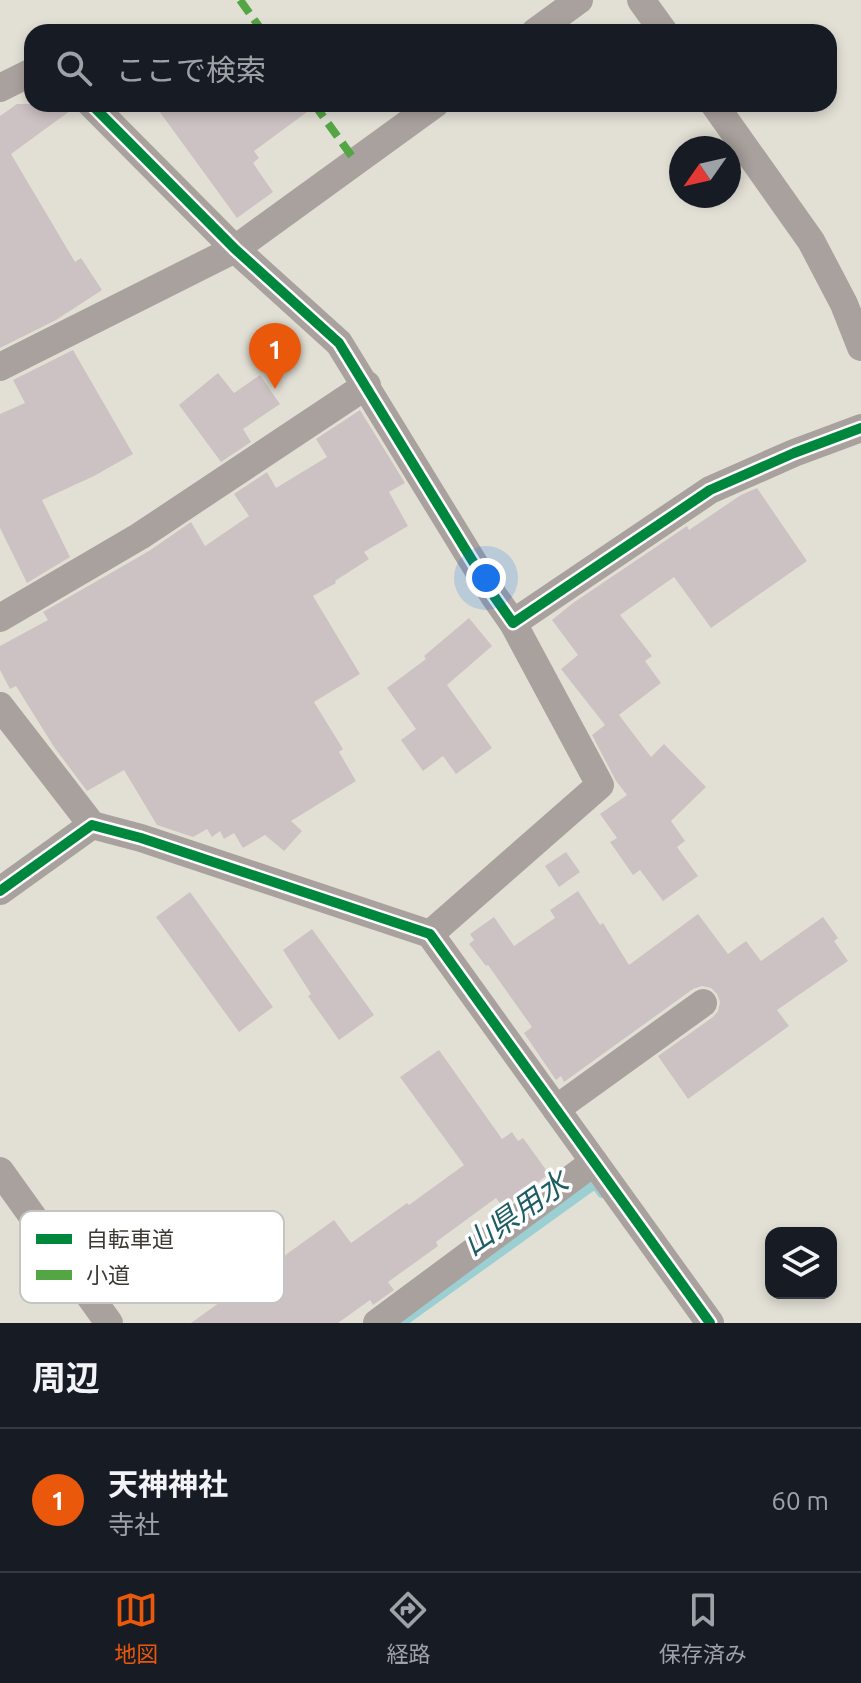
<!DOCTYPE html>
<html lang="ja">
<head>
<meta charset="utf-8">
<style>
  :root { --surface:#171b24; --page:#20242c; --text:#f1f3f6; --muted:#9ea1a6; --line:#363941; --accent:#ea580c }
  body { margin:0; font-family:Ubuntu,"Noto Sans JP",sans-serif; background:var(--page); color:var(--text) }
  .controls { position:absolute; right:24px; bottom:24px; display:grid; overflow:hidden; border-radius:16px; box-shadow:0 4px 12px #0003 }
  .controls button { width:72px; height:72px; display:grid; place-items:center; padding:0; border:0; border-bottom:2px solid var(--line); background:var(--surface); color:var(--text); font:40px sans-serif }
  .compass { position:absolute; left:669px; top:136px; width:72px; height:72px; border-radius:50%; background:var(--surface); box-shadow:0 4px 12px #0003; rotate:236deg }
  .you { position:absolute; left:486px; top:578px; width:28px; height:28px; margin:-20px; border:6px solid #fff; border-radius:50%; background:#1a73e8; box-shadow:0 0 0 12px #1a73e833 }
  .badge { display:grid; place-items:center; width:52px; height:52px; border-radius:50%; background:var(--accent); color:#fff; font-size:26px; font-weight:700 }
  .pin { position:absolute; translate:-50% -66px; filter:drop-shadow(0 2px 4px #0008) }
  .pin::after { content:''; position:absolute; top:42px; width:28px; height:24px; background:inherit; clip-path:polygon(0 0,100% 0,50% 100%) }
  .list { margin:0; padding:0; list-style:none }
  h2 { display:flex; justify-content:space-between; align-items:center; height:104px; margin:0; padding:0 32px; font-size:34px }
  h2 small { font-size:26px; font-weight:400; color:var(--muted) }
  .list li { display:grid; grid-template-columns:52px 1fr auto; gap:24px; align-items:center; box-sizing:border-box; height:144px; padding:0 32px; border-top:2px solid var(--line) }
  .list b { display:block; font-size:30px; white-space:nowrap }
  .list p { margin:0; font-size:26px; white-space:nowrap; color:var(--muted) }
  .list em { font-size:26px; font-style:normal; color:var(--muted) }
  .icon { flex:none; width:44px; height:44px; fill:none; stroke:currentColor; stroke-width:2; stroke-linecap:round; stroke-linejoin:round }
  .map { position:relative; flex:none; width:861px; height:1323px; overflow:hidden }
  .search { position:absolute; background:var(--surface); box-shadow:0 4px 12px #0003; left:24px; right:24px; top:24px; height:88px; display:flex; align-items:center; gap:20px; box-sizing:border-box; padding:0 28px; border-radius:24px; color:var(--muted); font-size:30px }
  .sheet { height:248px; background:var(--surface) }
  nav { display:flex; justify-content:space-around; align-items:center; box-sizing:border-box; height:112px; border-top:2px solid var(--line); background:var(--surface); font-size:22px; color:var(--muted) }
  nav a { display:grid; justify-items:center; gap:4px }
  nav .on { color:var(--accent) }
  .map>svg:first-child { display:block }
</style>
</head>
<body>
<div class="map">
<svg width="861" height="1323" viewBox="0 0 861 1323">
  <rect width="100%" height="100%" fill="#e2e0d5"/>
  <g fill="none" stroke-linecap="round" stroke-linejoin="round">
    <path stroke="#9bcfd2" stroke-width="10" d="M401 1323 592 1186 596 1185 602 1193"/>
  </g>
  <g fill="#cdc2c3">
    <path d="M17 104H74V108L11 154 75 262 81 258 102 290 56 320 0 348V116Z"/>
    <path d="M154 104H318L254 151 259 158 253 163 273 192 237 218Z"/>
    <path d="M73 350 133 454 94 476 42 500 70 557 27 583 0 528V414L25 403 13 380Z"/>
    <path d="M218 373 234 393 260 375 280 404 243 429 251 442 221 462 179 405Z"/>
    <path d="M360 410 405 483 389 492 408 526 364 552 369 559 335 581 336 583 313 596 360 674 314 702 343 749 339 752 356 781 291 821 302 831 284 851 265 835 243 848 234 833 224 839 220 831 212 837 207 829 193 837 157 825 124 770 87 791 54 747 16 686 10 689 0 670V646L48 620 43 612 149 551 191 522 205 546 249 516 234 494 267 472 276 488 327 457 316 439Z"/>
    <path d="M757 488 807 561 711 628 674 577 620 615 652 656 645 661 661 683 619 715 651 757 664 744 706 787 671 821 685 841 677 847 698 876 663 901 640 870 633 875 610 842 617 838 600 814 627 795 616 781 592 735 605 725 561 669 578 655 552 620 573 603 687 526 689 530 741 495Z"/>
    <path d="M469 618 492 646 447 685 492 748 456 774 443 756 423 771 401 740 416 729 387 688 426 659 424 656Z"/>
    <path d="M566 852 580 872 559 887 545 866Z"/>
    <path d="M578 891 600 925 603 923 629 965 698 914 728 954 746 941 761 961 823 917 838 938 834 941 848 961 777 1010 789 1026 688 1099 658 1056 713 1017 718 1011 720 1002 717 994 711 988 702 986 693 989 564 1082 561 1076 556 1080 524 1033 532 1027 488 965 486 966 469 944 474 940 470 934 494 917 514 946 555 918 550 910Z"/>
    <path d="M190 892 273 1007 239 1032 156 917Z"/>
    <path d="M312 929 374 1015 339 1040 308 996 311 994 283 950Z"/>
    <path d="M439 1050 502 1139 512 1132 518 1141 523 1138 549 1174 503 1208 496 1198 436 1242 438 1246 388 1282 394 1290 373 1305 370 1300 338 1323H191L334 1220 351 1243 407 1203 409 1205 464 1165 400 1077Z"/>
  </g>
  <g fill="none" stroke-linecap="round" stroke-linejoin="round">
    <g stroke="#a9a19d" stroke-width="28">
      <path d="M641 0 664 32"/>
      <path d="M535 32 579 0"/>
      <path d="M0 88 32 72"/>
      <path d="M91 104 235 249 339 343 494 596 513 623 710 490 794 453 861 428"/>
      <path d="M714 104 811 241 844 304 861 347"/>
      <path d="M0 367 235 249 435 104"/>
      <path d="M0 618 140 536 367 385"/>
      <path d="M0 706 92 825"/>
      <path d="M0 891 92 825 141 838 430 934 710 1323"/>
      <path d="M430 934 600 785 513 623"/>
      <path d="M556 1109 703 1003"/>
      <path d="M0 1171 109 1323"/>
      <path d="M377 1323 594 1162"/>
    </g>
    <g stroke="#54a644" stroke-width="8" stroke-dasharray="16 8" stroke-linecap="butt">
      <path d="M240 0 263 32"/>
      <path d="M314 104 356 162"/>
    </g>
    <defs>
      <g id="cycleway">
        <path d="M91 104 235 249 339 343 494 596 513 623 710 490 794 453 861 428"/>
        <path d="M0 891 92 825 141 838 430 934 710 1323"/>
      </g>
    </defs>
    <use href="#cycleway" stroke="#fff" stroke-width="15"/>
    <use href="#cycleway" stroke="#00873e" stroke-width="10"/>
  </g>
  <g text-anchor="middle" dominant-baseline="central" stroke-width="7" stroke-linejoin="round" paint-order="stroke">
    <g font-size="30" font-style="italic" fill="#1e5d63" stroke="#fff">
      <text transform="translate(515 1213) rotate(-35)">山県用水</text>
    </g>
  </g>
  <rect x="20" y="1211" width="264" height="92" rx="12" fill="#fff" stroke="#c4c4c2" stroke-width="2"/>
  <rect x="36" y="1234" width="36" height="10" fill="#00873e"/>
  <rect x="36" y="1270" width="36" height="10" fill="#54a644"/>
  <g font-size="22" fill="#3c3a32">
    <text x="86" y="1247">自転車道</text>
    <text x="86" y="1283">小道</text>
  </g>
</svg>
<div class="controls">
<button><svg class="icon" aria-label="layers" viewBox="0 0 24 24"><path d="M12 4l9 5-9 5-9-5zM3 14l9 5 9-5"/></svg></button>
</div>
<svg class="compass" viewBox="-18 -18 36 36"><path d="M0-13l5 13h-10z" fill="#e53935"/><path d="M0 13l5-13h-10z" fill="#9ea1a6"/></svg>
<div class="you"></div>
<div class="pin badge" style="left:275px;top:389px">1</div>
<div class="search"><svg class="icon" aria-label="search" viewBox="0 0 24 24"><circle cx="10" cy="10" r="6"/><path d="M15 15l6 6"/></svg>ここで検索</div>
</div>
<section class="sheet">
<h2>周辺<small></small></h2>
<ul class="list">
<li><span class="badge">1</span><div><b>天神神社</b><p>寺社</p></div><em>60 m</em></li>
</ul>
</section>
<nav>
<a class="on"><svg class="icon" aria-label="map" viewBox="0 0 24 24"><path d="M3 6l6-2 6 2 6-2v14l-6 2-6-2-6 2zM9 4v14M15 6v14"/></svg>地図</a>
<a><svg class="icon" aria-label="directions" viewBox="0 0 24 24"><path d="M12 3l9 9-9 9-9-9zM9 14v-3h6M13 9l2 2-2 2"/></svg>経路</a>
<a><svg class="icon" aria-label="saved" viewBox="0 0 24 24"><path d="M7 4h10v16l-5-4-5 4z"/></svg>保存済み</a>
</nav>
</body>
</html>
